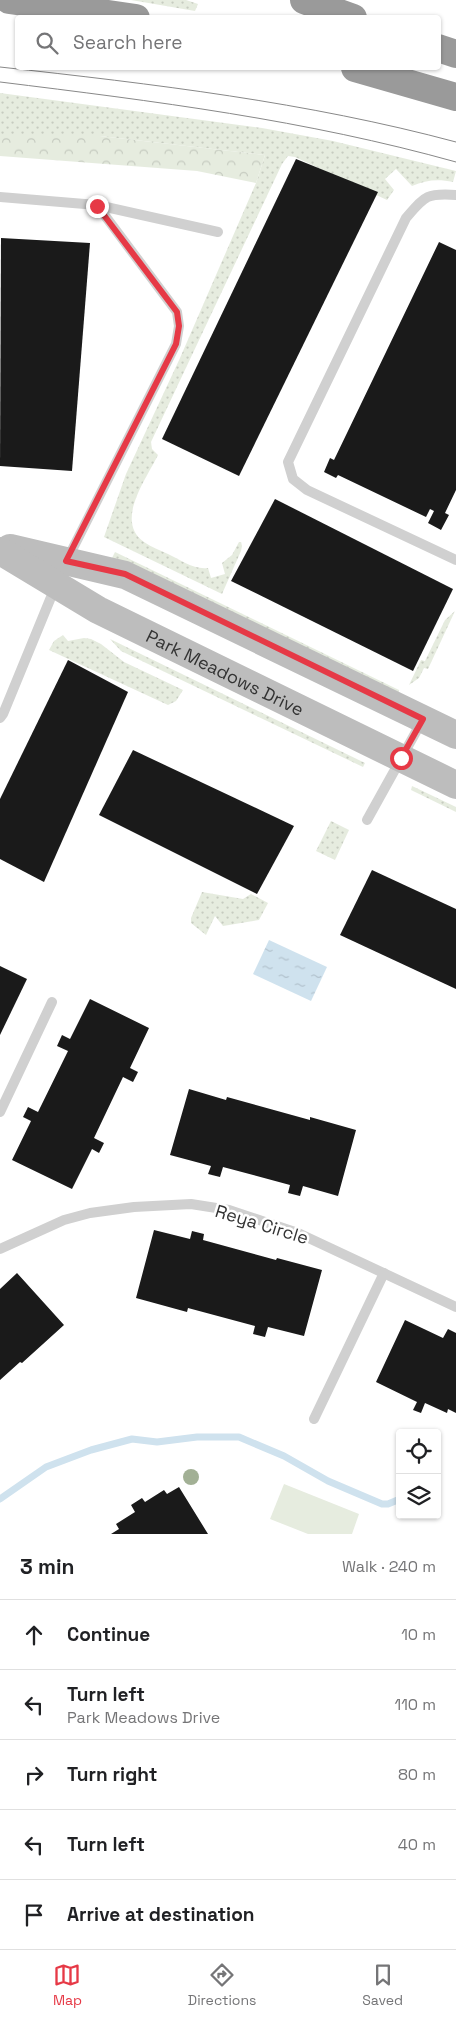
<!DOCTYPE html>
<html lang="en">
<head>
<meta charset="utf-8">
<style>
  :root { --surface:#fff; --page:#f2f2f2; --text:#202124; --muted:#757577; --line:#e0e0e0; --accent:#e63946 }
  body { margin:0; font-family:"Space Grotesk",sans-serif; background:var(--page); color:var(--text) }
  .controls { position:absolute; right:15px; bottom:15px; display:grid; overflow:hidden; border-radius:5px; box-shadow:0 1px 4px #0004 }
  .controls button { width:45px; height:45px; display:grid; place-items:center; padding:0; border:0; border-bottom:1px solid var(--line); background:var(--surface); color:var(--text); font:25px sans-serif }
  .stop { position:absolute; width:15px; height:15px; margin:-11px; border:4px solid #e63946; border-radius:50%; background:#fff }
  .stop.end { background:#e63946; border-color:#fff; box-shadow:0 1px 5px #0008 }
  .list { margin:0; padding:0; list-style:none }
  h2 { display:flex; justify-content:space-between; align-items:center; height:65px; margin:0; padding:0 20px; font-size:21px }
  h2 small { font-size:16px; font-weight:400; color:var(--muted) }
  .list li { display:grid; grid-template-columns:32px 1fr auto; gap:15px; align-items:center; box-sizing:border-box; height:70px; padding:0 20px; border-top:1px solid var(--line) }
  .list b { display:block; font-size:19px; white-space:nowrap }
  .list p { margin:0; font-size:16px; white-space:nowrap; color:var(--muted) }
  .list em { font-size:16px; font-style:normal; color:var(--muted) }
  .icon { flex:none; width:28px; height:28px; fill:none; stroke:currentColor; stroke-width:2; stroke-linecap:round; stroke-linejoin:round }
  .map { position:relative; flex:none; width:456px; height:1534px; overflow:hidden }
  .search { position:absolute; background:var(--surface); box-shadow:0 1px 4px #0004; left:15px; right:15px; top:15px; height:55px; display:flex; align-items:center; gap:12px; box-sizing:border-box; padding:0 18px; border-radius:5px; color:var(--muted); font-size:19px }
  .sheet { height:415px; background:var(--surface) }
  nav { display:flex; justify-content:space-around; align-items:center; box-sizing:border-box; height:70px; border-top:1px solid var(--line); background:var(--surface); font-size:14px; color:var(--muted) }
  nav a { display:grid; justify-items:center; gap:2px }
  nav .on { color:var(--accent) }
  .map>svg:first-child { display:block }
</style>
</head>
<body>
<div class="map">
<svg width="456" height="1534" viewBox="0 0 456 1534">
  <defs>
    <pattern id="grass-dots" width="8" height="8" patternUnits="userSpaceOnUse" patternTransform="scale(1.25)"><rect width="8" height="8" fill="#e6ecdf"/><path d="M2 2h.1M6 6h.1" fill="none" stroke="#c6cbc0" stroke-width="1.8" stroke-linecap="round"/></pattern>
    <pattern id="forest-crowns" width="20" height="18" patternUnits="userSpaceOnUse" patternTransform="scale(1.25)"><rect width="20" height="18" fill="#e6ecdf"/><path d="M2 6a3 3 0 1 1 6 0M12 15a3 3 0 1 1 6 0" fill="none" stroke="#c6cbc0"/></pattern>
    <pattern id="water-ripples" width="26" height="14" patternUnits="userSpaceOnUse" patternTransform="scale(1.25)"><rect width="26" height="14" fill="#cfe2ee"/><path d="M2 4q2-2 4 0t4 0M15 11q2-2 4 0t4 0" fill="none" stroke="#b2c2cd"/></pattern>
  </defs>
  <rect width="100%" height="100%" fill="#fff"/>
  <g fill="url(#grass-dots)">
    <path d="M131 0H186L198 4 195 11Z"/>
    <path d="M0 93 262 128 333 141 456 171 453 182C438 179 426 180 412 186L396 169 385 179 394 190 387 200 295 157 288 156 282 164 151 442 152 449 158 455C147 478 114 521 144 542 151 547 160 550 168 554 181 560 194 570 208 568L211 578 225 574 222 563 232 555 239 542H241L242 546 241 551 222 594 104 537 126 474 180 358 256 183 265 155 100 136H0Z"/>
    <path d="M115 552 399 690V693L112 558Z"/>
    <path d="M455 611 428 669 424 668 419 678 409 685 421 660 425 661 445 620Z"/>
    <path d="M63 635 68 641 84 638 91 639 101 644 124 662 183 690 176 701 168 705 49 650 54 641Z"/>
    <path d="M110 639 365 763 363 767 121 651Z"/>
    <path d="M412 786 456 807V812L411 790Z"/>
    <path d="M331 821 349 830 335 860 316 851Z"/>
    <path d="M202 892 243 899 251 894 268 903 259 920 223 926 215 916 206 935 191 923V918Z"/>
  </g>
  <path fill="url(#forest-crowns)" d="M0 136H100L265 155 256 183 197 171 0 156Z"/>
  <path fill="#e6ecdf" d="M284 1484 359 1514 352 1534H308L270 1519Z"/>
  <path fill="url(#water-ripples)" d="M269 940 327 967 311 1001 253 974Z"/>
  <g fill="none" stroke-linecap="round" stroke-linejoin="round">
    <path stroke="#cfe2ee" stroke-width="7" d="M0 1499 46 1467 91 1450 132 1439 157 1442 197 1437H239L284 1456 328 1481 382 1504H388L400 1499"/>
  </g>
  <g fill="#1a1a1a">
    <path d="M296 159 378 192 239 476 162 439Z"/>
    <path d="M1 238 90 243 72 471 0 466Z"/>
    <path d="M439 242 456 250V490L445 513 449 515 441 530 428 523 434 511 430 509 426 517 338 475 336 478 324 472 330 458 334 460Z"/>
    <path d="M275 499 453 589 413 671 231 581Z"/>
    <path d="M68 660 128 692 44 882 0 859V799Z"/>
    <path d="M133 750 294 826 257 894 99 815Z"/>
    <path d="M372 870 456 909V989L340 935Z"/>
    <path d="M0 966 27 979 0 1035Z"/>
    <path d="M90 999 149 1028 130 1068 138 1072 133 1082 123 1077 94 1138 104 1143 99 1153 92 1149 72 1189 12 1160 31 1121 23 1117 28 1107 38 1112 68 1051 57 1046 62 1035 70 1039Z"/>
    <path d="M189 1089 226 1100 227 1097 310 1120V1117L356 1130 338 1196 303 1186 300 1196 288 1193 290 1185 223 1167 220 1177 208 1174 211 1166 170 1155Z"/>
    <path d="M154 1230 190 1239 192 1231 204 1234 203 1240 276 1260 277 1258 322 1270 304 1336 268 1327 265 1337 253 1334 255 1326 188 1308 187 1312 136 1298Z"/>
    <path d="M17 1273 64 1325 22 1363 20 1362 0 1380V1289Z"/>
    <path d="M405 1320 443 1338 448 1329 456 1333V1413L448 1409 447 1413 425 1403 421 1413 413 1410 417 1402 376 1382Z"/>
    <path d="M179 1487 208 1534H111L119 1529 116 1524 135 1512 131 1505 142 1498 145 1502 164 1490 167 1494Z"/>
  </g>
  <g fill="none" stroke-linecap="round" stroke-linejoin="round">
    <g stroke="#d0d0d0" stroke-width="10">
      <path d="M456 195C426 193 425 196 406 218L288 462 293 479 307 490 456 560"/>
      <path d="M0 197 97 205 218 232"/>
      <path d="M67 560 176 344 179 326 177 312 97 205"/>
      <path d="M0 718 3 714 56 585"/>
      <path d="M367 820 422 721"/>
      <path d="M0 1112 52 1002"/>
      <path d="M0 1249 64 1220 90 1213 134 1207 191 1204 229 1210 298 1233 456 1307"/>
      <path d="M314 1419 384 1273"/>
    </g>
    <g stroke="#bdbdbd" stroke-width="28">
      <path d="M10 548 125 575 456 735"/>
      <path id="s1" d="M0 551 98 610 456 785"/>
    </g>
    <g stroke="#9a9a9a" stroke-width="28">
      <path d="M9 0 136 18"/>
      <path d="M304 0 353 18"/>
      <path d="M438 48 456 54"/>
      <path d="M355 68 456 97"/>
    </g>
    <g stroke="#888" stroke-width="1">
      <path d="M0 67C153 84 307 102 456 142"/>
      <path d="M0 82C154 101 306 120 456 162"/>
    </g>
  </g>
  <circle fill="#a2b095" cx="191" cy="1477" r="8"/>
  <g fill="none" stroke-linecap="round" stroke-linejoin="round">
    <path stroke="#e63946" stroke-width="6" d="M97 206 177 312 179 326 176 344 66 561 125 574 423 719 401 758"/>
  </g>
  <g text-anchor="middle" dominant-baseline="central" stroke-width="5" stroke-linejoin="round" paint-order="stroke">
    <g font-size="18" fill="#333" stroke="#fff">
      <text stroke="none"><textPath href="#s1" startOffset="256">Park Meadows Drive</textPath></text>
      <text transform="translate(262 1224) rotate(17)">Reya Circle</text>
    </g>
  </g>
</svg>
<div class="controls">
<button><svg class="icon" aria-label="locate" viewBox="0 0 24 24"><circle cx="12" cy="12" r="6"/><path d="M12 2v4M12 18v4M2 12h4M18 12h4"/></svg></button>
<button><svg class="icon" aria-label="layers" viewBox="0 0 24 24"><path d="M12 4l9 5-9 5-9-5zM3 14l9 5 9-5"/></svg></button>
</div>
<div class="stop" style="left:401px;top:758px"></div>
<div class="stop end" style="left:97px;top:206px"></div>
<div class="search"><svg class="icon" aria-label="search" viewBox="0 0 24 24"><circle cx="10" cy="10" r="6"/><path d="M15 15l6 6"/></svg>Search here</div>
</div>
<section class="sheet">
<h2>3 min<small>Walk · 240 m</small></h2>
<ul class="list">
<li><svg class="icon" aria-label="ahead" viewBox="0 0 24 24"><path d="M12 20V5M6 11l6-6 6 6"/></svg><div><b>Continue</b></div><em>10 m</em></li>
<li><svg class="icon" aria-label="left" viewBox="0 0 24 24"><path d="M17 20v-9H6M10 6l-5 5 5 5"/></svg><div><b>Turn left</b><p>Park Meadows Drive</p></div><em>110 m</em></li>
<li><svg class="icon" aria-label="right" viewBox="0 0 24 24"><path d="M7 20v-9h11M14 6l5 5-5 5"/></svg><div><b>Turn right</b></div><em>80 m</em></li>
<li><svg class="icon" aria-label="left" viewBox="0 0 24 24"><path d="M17 20v-9H6M10 6l-5 5 5 5"/></svg><div><b>Turn left</b></div><em>40 m</em></li>
<li><svg class="icon" aria-label="arrive" viewBox="0 0 24 24"><path d="M6 21V4h12l-3 4 3 4H6"/></svg><div><b>Arrive at destination</b></div></li>
</ul>
</section>
<nav>
<a class="on"><svg class="icon" aria-label="map" viewBox="0 0 24 24"><path d="M3 6l6-2 6 2 6-2v14l-6 2-6-2-6 2zM9 4v14M15 6v14"/></svg>Map</a>
<a><svg class="icon" aria-label="directions" viewBox="0 0 24 24"><path d="M12 3l9 9-9 9-9-9zM9 14v-3h6M13 9l2 2-2 2"/></svg>Directions</a>
<a><svg class="icon" aria-label="saved" viewBox="0 0 24 24"><path d="M7 4h10v16l-5-4-5 4z"/></svg>Saved</a>
</nav>
</body>
</html>
